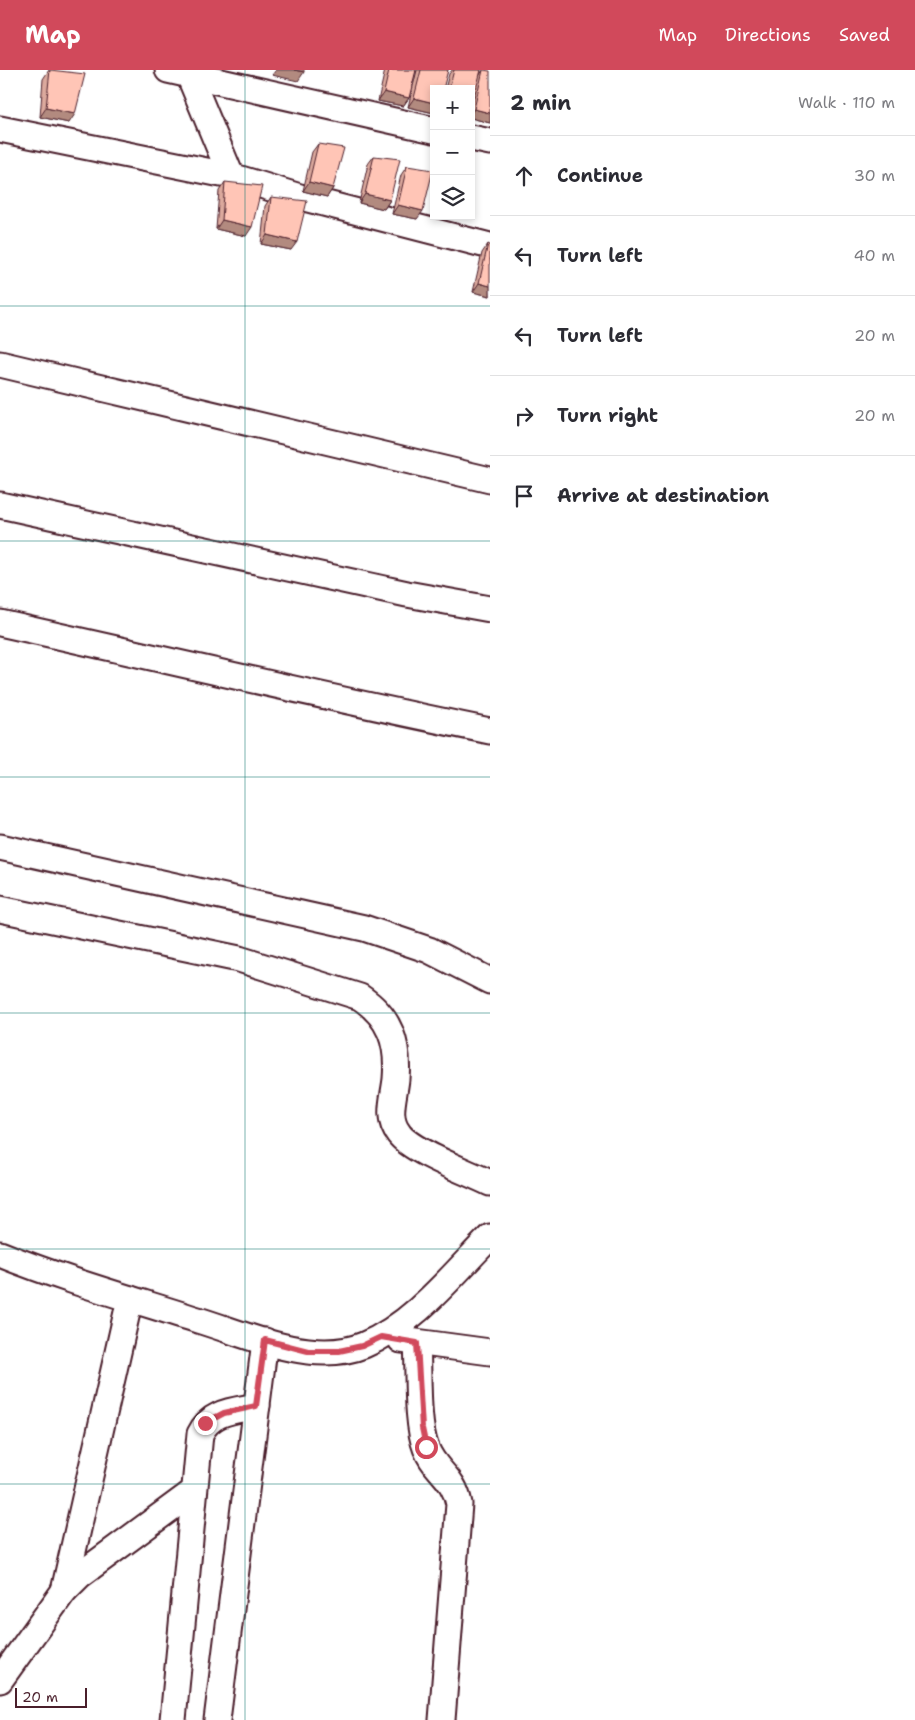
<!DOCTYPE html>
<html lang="en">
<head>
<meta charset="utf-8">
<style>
  :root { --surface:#fff; --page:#f7f7f7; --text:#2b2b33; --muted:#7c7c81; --line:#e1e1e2; --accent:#d1495b }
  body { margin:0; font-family:"Shantell Sans",sans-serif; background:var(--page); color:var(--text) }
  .controls { position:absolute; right:15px; top:15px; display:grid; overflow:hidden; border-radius:0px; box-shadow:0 2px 8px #0003 }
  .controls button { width:45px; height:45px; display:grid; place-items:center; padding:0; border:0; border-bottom:1px solid var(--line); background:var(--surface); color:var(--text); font:25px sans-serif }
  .scale { position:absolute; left:15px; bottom:12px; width:72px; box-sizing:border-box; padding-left:5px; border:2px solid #4a1f2b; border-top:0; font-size:14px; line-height:18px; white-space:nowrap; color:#4a1f2b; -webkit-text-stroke:4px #fff; paint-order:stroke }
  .stop { position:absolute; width:15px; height:15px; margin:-11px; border:4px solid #d1495b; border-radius:50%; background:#fff }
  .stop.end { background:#d1495b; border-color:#fff; box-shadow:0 1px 5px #0008 }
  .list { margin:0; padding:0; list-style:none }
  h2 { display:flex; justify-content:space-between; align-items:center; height:65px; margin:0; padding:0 20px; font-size:21px }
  h2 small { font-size:16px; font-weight:400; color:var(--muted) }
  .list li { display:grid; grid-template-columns:32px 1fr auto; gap:15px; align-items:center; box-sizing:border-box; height:80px; padding:0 20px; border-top:1px solid var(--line) }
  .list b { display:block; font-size:19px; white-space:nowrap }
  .list em { font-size:16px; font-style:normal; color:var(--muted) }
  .icon { flex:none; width:28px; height:28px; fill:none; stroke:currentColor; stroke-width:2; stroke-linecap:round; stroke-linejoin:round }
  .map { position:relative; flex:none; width:490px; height:1650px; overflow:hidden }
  header { display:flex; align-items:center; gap:30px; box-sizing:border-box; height:70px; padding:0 25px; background:var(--accent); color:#fff }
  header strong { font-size:24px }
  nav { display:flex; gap:28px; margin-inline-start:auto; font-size:18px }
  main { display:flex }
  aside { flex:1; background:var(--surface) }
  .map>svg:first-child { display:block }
</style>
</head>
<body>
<header>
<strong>Map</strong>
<nav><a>Map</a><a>Directions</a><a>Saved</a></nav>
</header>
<main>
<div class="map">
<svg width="490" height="1650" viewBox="0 0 490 1650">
  <rect width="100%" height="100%" fill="#fff"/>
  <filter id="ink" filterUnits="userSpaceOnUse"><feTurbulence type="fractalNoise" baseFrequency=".02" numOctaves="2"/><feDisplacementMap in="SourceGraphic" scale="10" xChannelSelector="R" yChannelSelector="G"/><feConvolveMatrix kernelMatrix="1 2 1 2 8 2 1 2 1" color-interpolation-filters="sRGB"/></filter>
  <g filter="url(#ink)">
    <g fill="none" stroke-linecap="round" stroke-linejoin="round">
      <defs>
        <g id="street">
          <path d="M168 0 434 60"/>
          <path d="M187 0 231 106"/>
          <path d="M0 59 231 106 300 127 490 176"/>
          <path d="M471 68 490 72"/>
          <path d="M0 294 490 410"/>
          <path d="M0 435 407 524 490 539"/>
          <path d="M0 553C163 589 326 628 490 661"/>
          <path d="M0 777 364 858 429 880 490 911"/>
          <path d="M0 839 239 889 360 927C390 947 399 973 396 1009 394 1028 386 1048 399 1064 412 1082 468 1102 490 1113"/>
          <path d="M0 1184C64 1210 132 1229 198 1250 234 1261 271 1277 308 1281 326 1283 347 1282 364 1275 414 1254 452 1205 490 1167"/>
          <path d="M401 1270 490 1282"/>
          <path d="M417 1273C419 1302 416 1353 426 1378 435 1402 454 1406 459 1434L442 1650"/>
          <path d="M64 1521 130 1229"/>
          <path d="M0 1610 64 1521 80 1505 194 1421"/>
          <path d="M173 1650 200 1364C211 1341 233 1341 257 1336"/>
          <path d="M217 1650 265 1271"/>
        </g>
      </defs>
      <use href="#street" stroke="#4a1f2b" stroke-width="29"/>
      <use href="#street" stroke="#fff" stroke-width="25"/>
    </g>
    <g fill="#dba99d" stroke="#4a1f2b">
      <path d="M49 0 69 53 40 47 43 9Z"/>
      <path d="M385 0H416L409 28 403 36 378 31Z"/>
      <path d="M417 0H448L434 43 408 37Z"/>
      <path d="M452 0H481L479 6 483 0 490 53 471 48V19H445L449 4Z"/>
      <path d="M318 74 333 118 327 127 303 121 312 82Z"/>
      <path d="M374 86 390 130 384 139 359 133 368 94Z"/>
      <path d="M407 96 417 149 392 144 401 105Z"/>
      <path d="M225 112 246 166 216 159 219 121Z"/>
      <path d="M271 127 291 180 261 174 265 136Z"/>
      <path d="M488 174 490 226 473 222 482 183Z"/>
    </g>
    <g fill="#b28a7f" stroke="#4a1f2b">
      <path d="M276 0H294L304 2 298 11 272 5Z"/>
      <path d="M384 22 409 28 403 36 378 31Z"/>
      <path d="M414 28 434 33V43L408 37Z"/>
      <path d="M46 38 75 44 69 53 40 47Z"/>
      <path d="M474 39 490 43V53L471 48V43Z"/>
      <path d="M309 112 333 118 327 127 303 121Z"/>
      <path d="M365 124 390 130 384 139 359 133Z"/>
      <path d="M398 135 423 141 417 149 392 144Z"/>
      <path d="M222 150 252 157 246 166 216 159Z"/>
      <path d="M267 165 297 172 291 180 261 174Z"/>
      <path d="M479 213 490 216V226L473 222Z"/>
    </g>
    <g fill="#ffc5b6" stroke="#4a1f2b">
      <path d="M50 0 85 4 75 44 46 38Z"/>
      <path d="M294 0H304V2Z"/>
      <path d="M389 0H416L409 28 384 22Z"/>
      <path d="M421 0H448L443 19H434V33L414 28Z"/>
      <path d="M454 0H481L471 39V19H449Z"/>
      <path d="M483 0 490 1V43L474 39Z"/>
      <path d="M318 74 344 78 333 118 309 112Z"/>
      <path d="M374 86 400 89 390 130 365 124Z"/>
      <path d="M407 96 433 100 423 141 398 135Z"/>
      <path d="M225 112 262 116 252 157 222 150Z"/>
      <path d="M271 127 307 131 297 172 267 165Z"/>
      <path d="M488 174 490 175V216L479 213Z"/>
    </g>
  </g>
  <g fill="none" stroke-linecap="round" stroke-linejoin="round" filter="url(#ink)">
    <path stroke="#d1495b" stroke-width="6" d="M205 1353 224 1343 256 1336 265 1270 308 1281H339L362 1276 381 1267 417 1273 422 1358 426 1377"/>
  </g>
  <path fill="none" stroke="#0f766e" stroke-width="1" stroke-opacity="0.55" d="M245 0V1650M0 236H490M0 471H490M0 707H490M0 943H490M0 1179H490M0 1414H490"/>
</svg>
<div class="controls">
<button>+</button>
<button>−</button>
<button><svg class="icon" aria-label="layers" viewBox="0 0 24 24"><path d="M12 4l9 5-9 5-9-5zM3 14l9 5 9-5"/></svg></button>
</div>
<div class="scale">20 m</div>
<div class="stop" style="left:426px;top:1377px"></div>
<div class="stop end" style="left:205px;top:1353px"></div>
</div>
<aside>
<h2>2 min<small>Walk · 110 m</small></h2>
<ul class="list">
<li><svg class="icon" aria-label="ahead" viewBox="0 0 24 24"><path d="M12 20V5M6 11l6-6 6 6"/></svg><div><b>Continue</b></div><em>30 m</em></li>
<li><svg class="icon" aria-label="left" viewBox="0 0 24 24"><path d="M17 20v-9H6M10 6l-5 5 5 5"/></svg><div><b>Turn left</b></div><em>40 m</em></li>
<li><svg class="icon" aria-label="left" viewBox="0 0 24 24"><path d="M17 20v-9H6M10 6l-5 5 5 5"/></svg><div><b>Turn left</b></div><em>20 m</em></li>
<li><svg class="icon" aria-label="right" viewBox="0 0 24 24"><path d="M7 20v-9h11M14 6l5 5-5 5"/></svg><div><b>Turn right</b></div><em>20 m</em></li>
<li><svg class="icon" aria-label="arrive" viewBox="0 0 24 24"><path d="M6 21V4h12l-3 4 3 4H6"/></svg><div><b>Arrive at destination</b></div></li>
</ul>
</aside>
</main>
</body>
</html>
